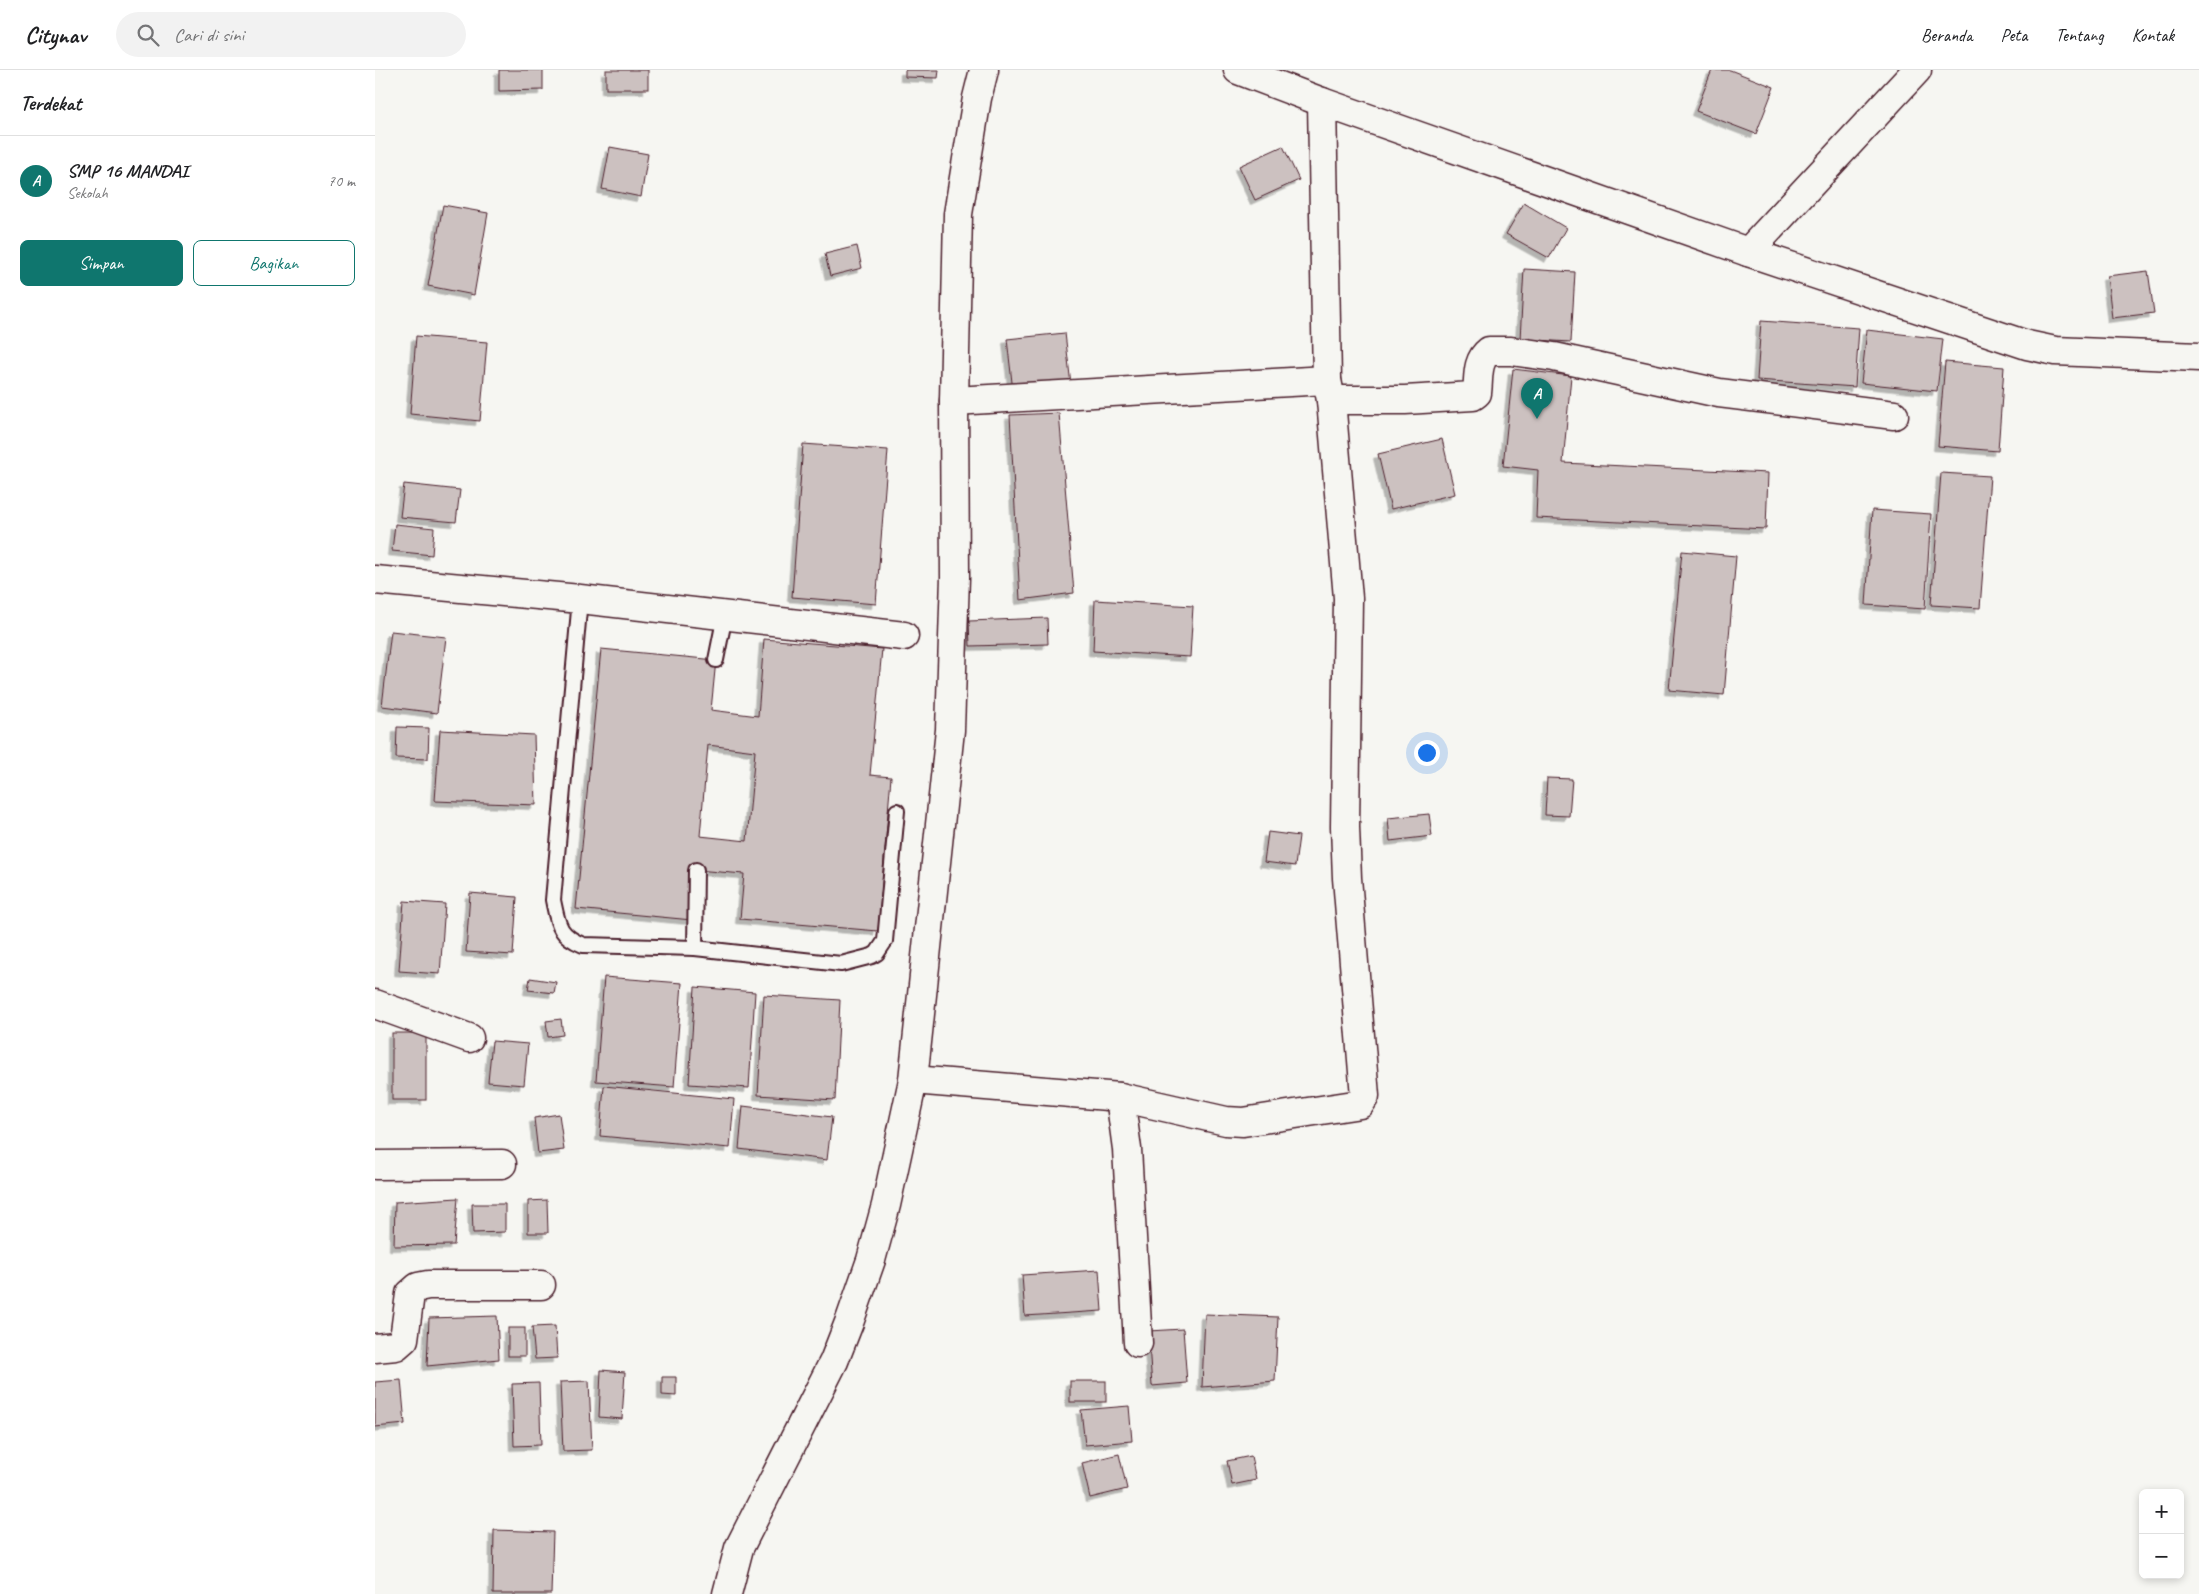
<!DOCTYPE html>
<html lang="id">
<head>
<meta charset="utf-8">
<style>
  :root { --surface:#fff; --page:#f2f2f2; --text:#202124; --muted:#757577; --line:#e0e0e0; --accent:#0f766e }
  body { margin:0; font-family:Caveat,sans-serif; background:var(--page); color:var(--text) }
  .controls { position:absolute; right:15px; bottom:15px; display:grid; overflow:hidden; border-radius:8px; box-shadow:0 2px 8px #0003 }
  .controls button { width:45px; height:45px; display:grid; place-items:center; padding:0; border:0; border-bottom:1px solid var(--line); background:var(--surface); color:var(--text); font:25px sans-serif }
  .you { position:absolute; left:1051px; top:682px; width:18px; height:18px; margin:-12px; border:4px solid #fff; border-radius:50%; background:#1a73e8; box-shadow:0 0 0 8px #1a73e833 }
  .badge { display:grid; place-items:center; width:32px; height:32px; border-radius:50%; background:var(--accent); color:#fff; font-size:16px; font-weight:700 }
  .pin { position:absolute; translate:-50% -41px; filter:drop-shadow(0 1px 2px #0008) }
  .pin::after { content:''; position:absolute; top:26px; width:18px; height:15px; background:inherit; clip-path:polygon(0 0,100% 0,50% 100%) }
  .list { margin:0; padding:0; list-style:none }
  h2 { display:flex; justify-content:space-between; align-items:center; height:65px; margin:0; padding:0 20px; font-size:21px }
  h2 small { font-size:16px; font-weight:400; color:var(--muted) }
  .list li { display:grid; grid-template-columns:32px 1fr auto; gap:15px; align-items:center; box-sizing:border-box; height:90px; padding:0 20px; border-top:1px solid var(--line) }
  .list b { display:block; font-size:19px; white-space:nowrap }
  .list p { margin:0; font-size:16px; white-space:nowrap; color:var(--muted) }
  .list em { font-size:16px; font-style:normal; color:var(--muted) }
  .actions { display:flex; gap:10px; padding:15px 20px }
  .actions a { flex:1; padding:11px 0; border:1px solid var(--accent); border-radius:8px; text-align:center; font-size:18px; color:var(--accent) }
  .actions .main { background:var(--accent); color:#fff }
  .icon { flex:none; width:28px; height:28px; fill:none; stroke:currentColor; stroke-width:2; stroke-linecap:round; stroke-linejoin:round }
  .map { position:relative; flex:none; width:1824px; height:1524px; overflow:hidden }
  header { display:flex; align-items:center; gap:30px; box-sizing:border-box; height:70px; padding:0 25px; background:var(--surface); border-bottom:1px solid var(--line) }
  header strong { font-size:24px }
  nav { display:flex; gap:28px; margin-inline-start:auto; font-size:18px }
  .search { width:350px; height:45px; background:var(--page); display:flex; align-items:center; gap:12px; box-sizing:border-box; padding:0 18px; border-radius:28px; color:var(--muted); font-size:19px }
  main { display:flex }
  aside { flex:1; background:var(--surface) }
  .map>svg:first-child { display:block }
</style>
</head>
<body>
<header>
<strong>Citynav</strong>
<div class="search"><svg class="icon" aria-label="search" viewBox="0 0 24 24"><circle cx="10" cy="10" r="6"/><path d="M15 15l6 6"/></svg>Cari di sini</div>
<nav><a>Beranda</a><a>Peta</a><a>Tentang</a><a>Kontak</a></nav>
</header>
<main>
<aside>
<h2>Terdekat<small></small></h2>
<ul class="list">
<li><span class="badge">A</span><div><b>SMP 16 MANDAI</b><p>Sekolah</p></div><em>70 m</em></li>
</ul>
<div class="actions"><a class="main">Simpan</a><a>Bagikan</a></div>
</aside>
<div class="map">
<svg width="1824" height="1524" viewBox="0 0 1824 1524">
  <defs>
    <filter id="shadow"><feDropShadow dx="-4.5" dy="4.5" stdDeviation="0" flood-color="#0004"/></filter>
  </defs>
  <rect width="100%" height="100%" fill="#f6f6f2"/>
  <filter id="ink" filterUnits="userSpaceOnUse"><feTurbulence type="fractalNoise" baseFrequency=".02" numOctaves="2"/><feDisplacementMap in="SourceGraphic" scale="10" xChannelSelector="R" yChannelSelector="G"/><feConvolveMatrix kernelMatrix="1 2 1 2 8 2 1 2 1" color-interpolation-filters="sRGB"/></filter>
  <g filter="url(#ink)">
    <g fill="#ccc1c0" stroke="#4a1f2b" fill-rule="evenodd" filter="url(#shadow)">
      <path d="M124 0H168V20L124 21Z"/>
      <rect x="231" y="0" width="42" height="19"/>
      <path d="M530 0H564L563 8 530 7Z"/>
      <path d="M1337 0H1355L1399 17 1381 64 1321 41Z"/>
      <path d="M908 76 924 110 880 130 864 96Z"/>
      <path d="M235 77 273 84 266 127 227 119Z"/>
      <path d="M1149 133 1191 158 1174 188 1131 164Z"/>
      <path d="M68 135 113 143 99 225 53 216Z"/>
      <path d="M482 176 487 198 455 206 450 184Z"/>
      <path d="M1149 199 1200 202 1196 272 1145 269Z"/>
      <path d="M1773 201 1779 243 1737 248 1732 206Z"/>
      <path d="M1386 251 1484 258 1480 317 1382 310Z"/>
      <path d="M1492 260 1568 269 1562 321 1486 313Z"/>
      <path d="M690 263 696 315 638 321 632 269Z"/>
      <path d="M41 266 112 272 105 351 35 344Z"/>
      <path d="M1570 292 1629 297 1623 381 1563 376Z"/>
      <path d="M1138 299 1196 306 1188 393 1393 403 1391 459 1161 448 1163 400 1128 396Z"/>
      <path d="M684 343 699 523 645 530 635 345Z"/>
      <path d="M1067 369 1080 424 1016 439 1003 384Z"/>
      <path d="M428 374 513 380 501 534 417 527Z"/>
      <path d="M1566 403 1615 406 1605 538 1556 535Z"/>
      <path d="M29 414 85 420 81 452 25 447Z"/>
      <path d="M1497 440 1556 444 1550 539 1491 535Z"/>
      <path d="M20 454 59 458 57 485 17 481Z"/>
      <path d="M1307 481 1361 486 1349 625 1294 620Z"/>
      <path d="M720 530 818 536 815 587 718 581Z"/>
      <path d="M672 548 673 574 595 576 594 551Z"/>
      <path d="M16 561 71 567 62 643 7 636Z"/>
      <path d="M389 569 507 579 495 705 516 707 503 861 365 849 369 804 321 800 317 850 201 839 226 579 341 590 336 640 383 646ZM333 675 380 681 372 771 325 766Z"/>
      <path d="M22 657 54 658 53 689 21 688Z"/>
      <path d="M65 660 159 665 161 735 60 731Z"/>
      <path d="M1172 708 1197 709 1194 746 1170 745Z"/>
      <path d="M1054 744 1057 766 1015 771 1013 748Z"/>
      <path d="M893 762 924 766 920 796 889 792Z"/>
      <path d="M95 823 142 827 138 885 91 882Z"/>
      <path d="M29 831 70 834 65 904 24 901Z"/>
      <path d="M229 907 307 913 299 1017 221 1011Z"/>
      <path d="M155 908 181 912 179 923 153 920Z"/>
      <path d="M320 917 380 922 374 1018 314 1014Z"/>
      <path d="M389 925 465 930 460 1030 383 1025Z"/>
      <path d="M186 949 188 965 173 967 171 951Z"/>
      <rect x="17" y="963" width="34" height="67"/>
      <path d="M117 971 153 974 149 1015 113 1012Z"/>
      <path d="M229 1016 359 1029 355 1078 225 1066Z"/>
      <path d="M368 1036 457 1047 452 1090 364 1079Z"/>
      <path d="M184 1044 189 1080 163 1083 159 1048Z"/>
      <path d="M83 1128 79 1175 19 1176 20 1132Z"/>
      <path d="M172 1130 173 1163H153V1131Z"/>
      <path d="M97 1134H130V1162L98 1163Z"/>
      <path d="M724 1200 727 1241 650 1246 647 1205Z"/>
      <path d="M830 1244 903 1247 900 1311 827 1317Z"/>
      <path d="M122 1246 124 1289 52 1296 54 1248Z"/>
      <path d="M180 1256 182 1288 160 1289 157 1257Z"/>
      <rect x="133" y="1258" width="17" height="28"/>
      <path d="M808 1259 812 1313 777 1316 773 1261Z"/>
      <path d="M226 1300 250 1302 247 1349 224 1347Z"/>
      <path d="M287 1307H301V1326L287 1325Z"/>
      <path d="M26 1310 30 1354 0 1357V1312Z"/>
      <path d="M214 1311 217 1380 188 1381 185 1312Z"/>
      <rect x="695" y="1311" width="36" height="21"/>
      <path d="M164 1313 166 1375 139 1376 137 1314Z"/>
      <path d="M754 1336 757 1371 710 1375 706 1340Z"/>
      <path d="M744 1384 752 1419 715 1428 707 1393Z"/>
      <path d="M876 1386 881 1410 857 1415 852 1391Z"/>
      <path d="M119 1460 178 1462 176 1524H118Z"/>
    </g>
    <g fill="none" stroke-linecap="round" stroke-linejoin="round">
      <defs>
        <g id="lane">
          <path d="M205 529 178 830C183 854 183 865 208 875L320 878 466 894 497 886 502 883 510 871 522 741"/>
          <path d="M341 590 350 545"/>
          <path d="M320 878 321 800"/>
        </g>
        <g id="street">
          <path d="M863 0 947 32 1373 182 1542 0"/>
          <path d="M1373 182 1652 275 1680 281 1824 287"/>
          <path d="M956 330H1030L1098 326 1102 323C1104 308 1101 291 1114 281H1136L1179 287 1344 323 1519 345"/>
          <path d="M579 331 952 310"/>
          <path d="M0 510 205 529 529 566"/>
          <path d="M0 934 94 968"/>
          <path d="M538 1010 745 1027 752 1079 763 1273"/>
          <path d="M745 1027 851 1051 868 1052 979 1035 985 1034 990 1026 972 808 970 757 973 528 956 330 952 310 947 32"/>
          <path d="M0 1095 127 1094"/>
          <path d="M0 1278 21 1276 29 1269 35 1224 43 1217 53 1215H166"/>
          <path d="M352 1524 364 1478 459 1291 475 1250 496 1190 511 1135 538 1010 575 660 580 507 579 331 583 144 602 28 609 0"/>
        </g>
      </defs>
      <use href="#lane" stroke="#4a1f2b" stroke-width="18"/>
      <use href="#street" stroke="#4a1f2b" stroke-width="31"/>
      <use href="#lane" stroke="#f6f6f2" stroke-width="14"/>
      <use href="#street" stroke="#f6f6f2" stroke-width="28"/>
    </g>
  </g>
</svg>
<div class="controls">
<button>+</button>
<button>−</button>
</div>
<div class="you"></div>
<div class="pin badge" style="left:1162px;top:349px">A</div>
</div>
</main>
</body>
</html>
